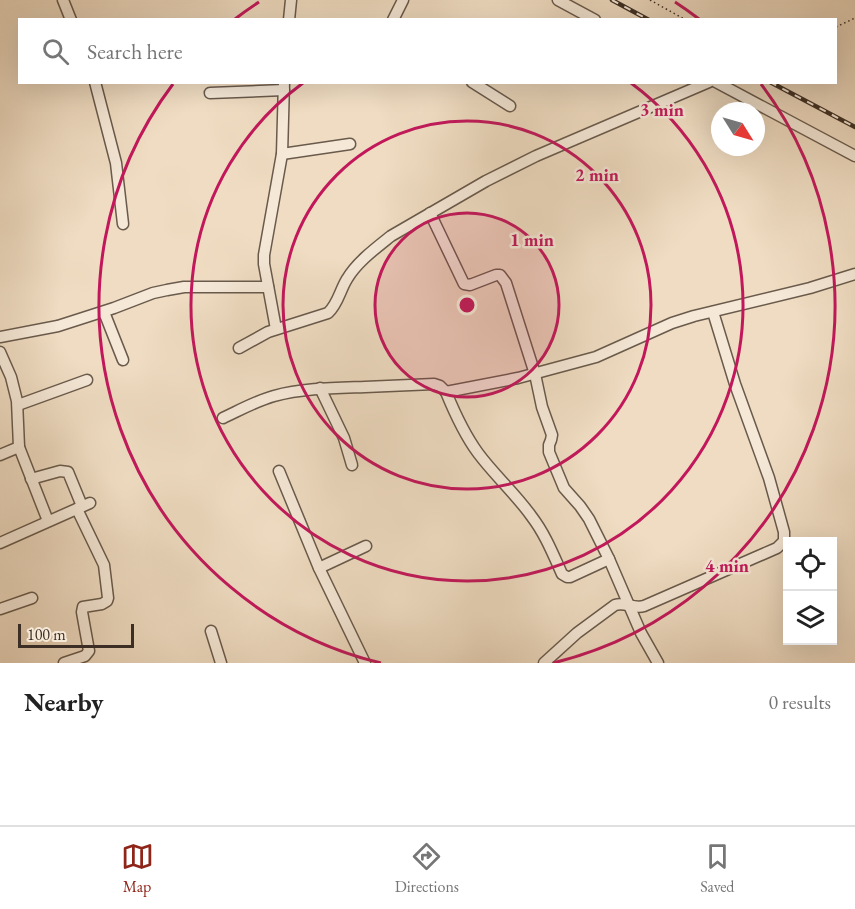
<!DOCTYPE html>
<html lang="en">
<head>
<meta charset="utf-8">
<style>
  :root { --surface:#fff; --page:#f2f2f2; --text:#222; --muted:#767676; --line:#e0e0e0; --accent:#8f2418 }
  body { margin:0; font-family:"EB Garamond",serif; background:var(--page); color:var(--text) }
  .controls { position:absolute; right:18px; bottom:18px; display:grid; overflow:hidden; border-radius:0px; box-shadow:0 6px 24px #0002 }
  .controls button { width:54px; height:54px; display:grid; place-items:center; padding:0; border:0; border-bottom:2px solid var(--line); background:var(--surface); color:var(--text); font:30px sans-serif }
  .compass { position:absolute; left:711px; top:102px; width:54px; height:54px; border-radius:50%; background:var(--surface); box-shadow:0 6px 24px #0002; rotate:127deg }
  .scale { position:absolute; left:18px; bottom:15px; width:116px; box-sizing:border-box; padding-left:6px; border:3px solid #3c2e24; border-top:0; font-size:16px; line-height:21px; white-space:nowrap; color:#3c2e24; -webkit-text-stroke:4px #f5e8d7; paint-order:stroke }
  .list { margin:0; padding:0; list-style:none }
  h2 { display:flex; justify-content:space-between; align-items:center; height:78px; margin:0; padding:0 24px; font-size:26px }
  h2 small { font-size:20px; font-weight:400; color:var(--muted) }
  .icon { flex:none; width:33px; height:33px; fill:none; stroke:currentColor; stroke-width:2; stroke-linecap:round; stroke-linejoin:round }
  .map { position:relative; flex:none; width:855px; height:663px; overflow:hidden }
  .search { position:absolute; background:var(--surface); box-shadow:0 6px 24px #0002; left:18px; right:18px; top:18px; height:66px; display:flex; align-items:center; gap:15px; box-sizing:border-box; padding:0 21px; border-radius:0px; color:var(--muted); font-size:22px }
  .sheet { height:162px; background:var(--surface) }
  nav { display:flex; justify-content:space-around; align-items:center; box-sizing:border-box; height:84px; border-top:2px solid var(--line); background:var(--surface); font-size:16px; color:var(--muted) }
  nav a { display:grid; justify-items:center; gap:3px }
  nav .on { color:var(--accent) }
  .map>svg:first-child { display:block }
</style>
</head>
<body>
<div class="map">
<svg width="855" height="663" viewBox="0 0 855 663">
  <rect width="100%" height="100%" fill="#efdcc2"/>
  <filter id="stains"><feTurbulence type="fractalNoise" baseFrequency=".00333" numOctaves="4"/><feColorMatrix values="0 0 0 0 .2 0 0 0 0 .09 0 0 0 0 .02 0 0 0 .5 -.17"/></filter>
  <radialGradient id="worn" r=".72"><stop offset=".6" stop-color="#630" stop-opacity="0"/><stop offset="1" stop-color="#630" stop-opacity=".3"/></radialGradient>
  <g fill="none" stroke-linecap="round" stroke-linejoin="round">
    <defs>
      <g id="minor">
        <path d="M63 0 71 20"/>
        <path d="M558 0 595 20"/>
        <path d="M289 20 291 0"/>
        <path d="M393 20 403 0"/>
        <path d="M95 82 116 163 123 224"/>
        <path d="M472 82 510 106"/>
        <path d="M716 82 855 156"/>
        <path d="M210 93 284 90"/>
        <path d="M282 154 350 144"/>
        <path d="M430 213 464 284 470 285 496 275H500L506 283 535 374 542 407 552 435 551 440 549 445V452L564 488 580 506 589 519 609 559 641 633 658 663"/>
        <path d="M104 312 123 360"/>
        <path d="M276 329 264 264V255L282 154 284 82"/>
        <path d="M0 337 58 326 114 308 153 293 167 290 184 287H268"/>
        <path d="M239 348 268 332 328 313C338 304 340 290 347 279 357 262 376 248 391 236L486 181 536 156 709 82"/>
        <path d="M0 352 11 377 17 401 19 447 48 521"/>
        <path d="M320 388 344 438 352 465"/>
        <path d="M446 392C455 414 464 434 478 453 495 476 516 494 532 517 545 534 553 554 562 574L567 577H570L609 559"/>
        <path d="M18 405 87 380"/>
        <path d="M223 418C240 410 256 401 274 396 303 388 335 388 365 387 388 386 411 385 434 384L440 386 446 392 518 378 596 357 672 323 694 316 810 288 855 274"/>
        <path d="M0 455 19 447"/>
        <path d="M279 471 319 568 365 663"/>
        <path d="M31 479 60 471 68 472 82 506"/>
        <path d="M0 543 90 503"/>
        <path d="M319 568 366 546"/>
        <path d="M0 609 32 598"/>
        <path d="M211 631 221 663"/>
        <path d="M64 663 85 656 89 651 82 612 83 607 102 604 107 601 108 598 104 565 77 509"/>
        <path d="M544 663 577 633 615 605C625 602 634 609 644 606L777 548 784 541V532L769 478 735 384 713 312"/>
      </g>
    </defs>
    <use href="#minor" stroke="#695a4c" stroke-width="13"/>
    <g stroke="#3c2e24" stroke-width="1.5" stroke-dasharray="1.5 3" stroke-linecap="butt">
      <path d="M650 0 686 20"/>
      <path d="M836 27 855 18"/>
    </g>
    <use href="#minor" stroke="#f5e8d7" stroke-width="10"/>
    <defs>
      <g id="rail">
        <path d="M612 0 649 20"/>
        <path d="M770 82 855 127"/>
      </g>
    </defs>
    <use href="#rail" stroke="#3c2e24" stroke-width="4.5"/>
    <use href="#rail" stroke="#f5e8d7" stroke-width="2" stroke-dasharray="7" stroke-linecap="butt"/>
  </g>
  <circle cx="467" cy="305" r="92" fill="#c2185b" fill-opacity=".12"/>
  <g fill="none" stroke="#c2185b" stroke-width="3">
    <circle cx="467" cy="305" r="92"/>
    <circle cx="467" cy="305" r="184"/>
    <path d="M631 83A276 276 0 1 1 303 83"/>
    <path d="M381 663A368 368 0 0 1 173 84M235 19A368 368 0 0 1 259 2M675 2A368 368 0 0 1 699 19M761 84A368 368 0 0 1 553 663"/>
  </g>
  <circle cx="467" cy="305" r="9" fill="#c2185b" stroke="#f5e8d7" stroke-width="3"/>
  <g font-size="18" text-anchor="middle" font-weight="bold" fill="#c2185b" stroke="#f5e8d7" stroke-width="5" stroke-linejoin="round" paint-order="stroke">
    <text x="662" y="116">3 min</text>
    <text x="597" y="181">2 min</text>
    <text x="532" y="246">1 min</text>
    <text x="727" y="572">4 min</text>
  </g>
  <rect width="100%" height="100%" filter="url(#stains)"/>
  <rect width="100%" height="100%" fill="url(#worn)"/>
</svg>
<div class="controls">
<button><svg class="icon" aria-label="locate" viewBox="0 0 24 24"><circle cx="12" cy="12" r="6"/><path d="M12 2v4M12 18v4M2 12h4M18 12h4"/></svg></button>
<button><svg class="icon" aria-label="layers" viewBox="0 0 24 24"><path d="M12 4l9 5-9 5-9-5zM3 14l9 5 9-5"/></svg></button>
</div>
<svg class="compass" viewBox="-18 -18 36 36"><path d="M0-13l5 13h-10z" fill="#e53935"/><path d="M0 13l5-13h-10z" fill="#767676"/></svg>
<div class="scale">100 m</div>
<div class="search"><svg class="icon" aria-label="search" viewBox="0 0 24 24"><circle cx="10" cy="10" r="6"/><path d="M15 15l6 6"/></svg>Search here</div>
</div>
<section class="sheet">
<h2>Nearby<small>0 results</small></h2>
<ul class="list">
</ul>
</section>
<nav>
<a class="on"><svg class="icon" aria-label="map" viewBox="0 0 24 24"><path d="M3 6l6-2 6 2 6-2v14l-6 2-6-2-6 2zM9 4v14M15 6v14"/></svg>Map</a>
<a><svg class="icon" aria-label="directions" viewBox="0 0 24 24"><path d="M12 3l9 9-9 9-9-9zM9 14v-3h6M13 9l2 2-2 2"/></svg>Directions</a>
<a><svg class="icon" aria-label="saved" viewBox="0 0 24 24"><path d="M7 4h10v16l-5-4-5 4z"/></svg>Saved</a>
</nav>
</body>
</html>
